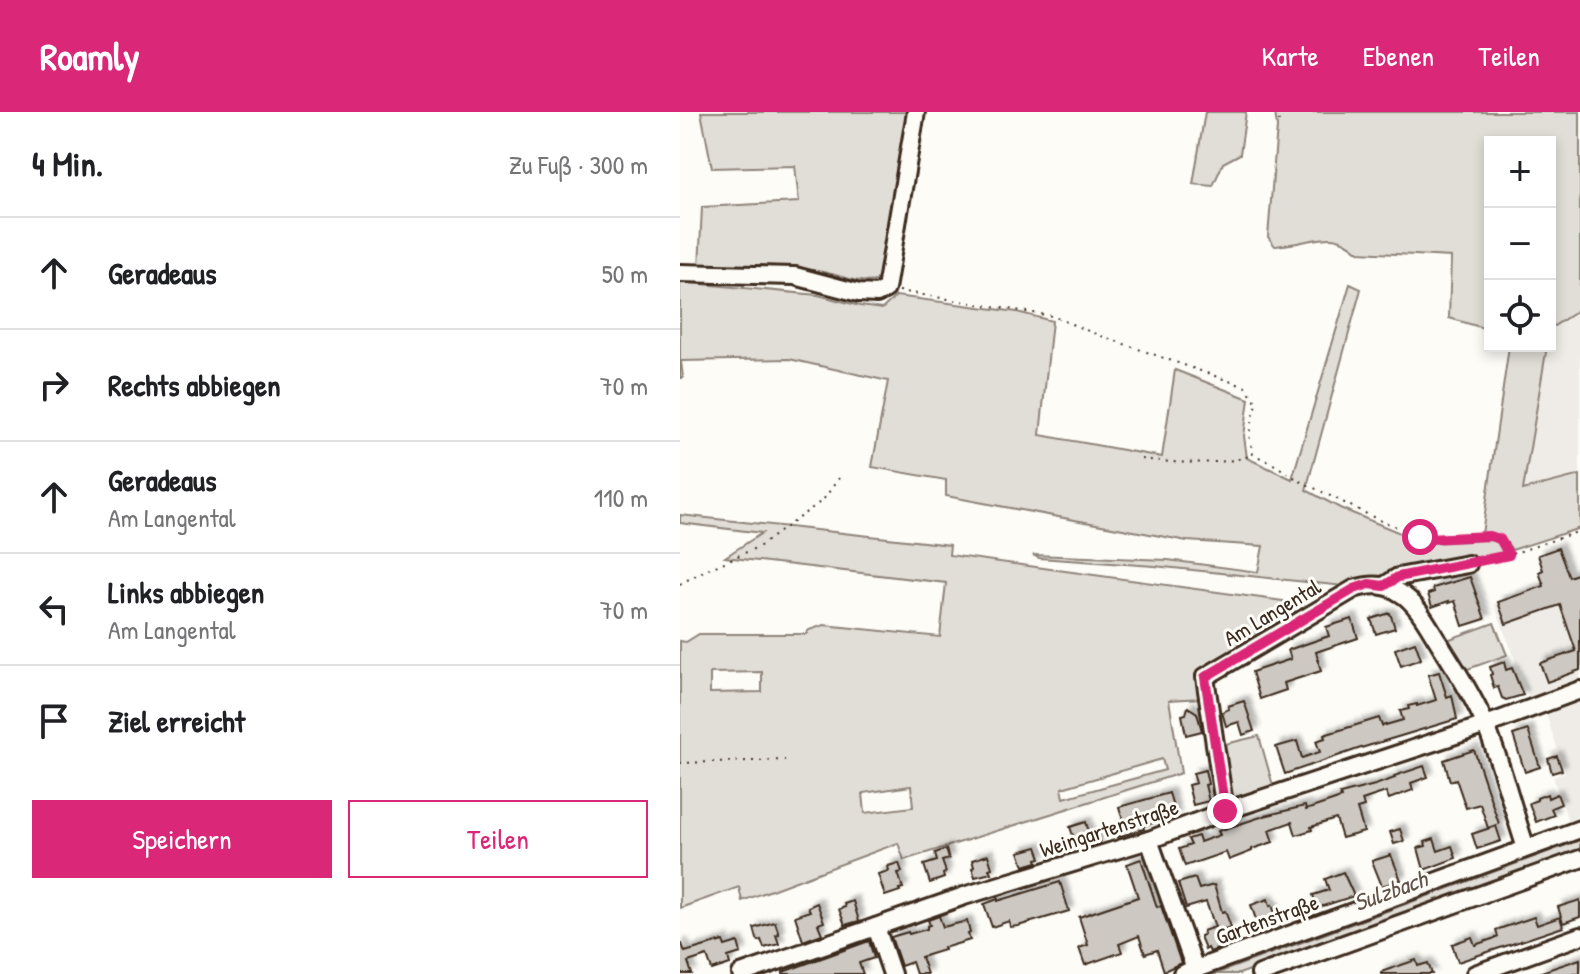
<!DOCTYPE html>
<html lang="de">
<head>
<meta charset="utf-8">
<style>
  :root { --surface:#fff; --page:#f6f6f6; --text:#202124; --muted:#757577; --line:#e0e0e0; --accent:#db2777 }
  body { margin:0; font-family:"Patrick Hand",sans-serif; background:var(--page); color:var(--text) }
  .controls { position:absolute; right:24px; top:24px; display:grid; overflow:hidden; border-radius:0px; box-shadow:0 4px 12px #0003 }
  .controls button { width:72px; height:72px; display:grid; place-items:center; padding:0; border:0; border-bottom:2px solid var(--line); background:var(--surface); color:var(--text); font:40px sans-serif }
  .stop { position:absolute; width:24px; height:24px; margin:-18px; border:6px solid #db2777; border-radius:50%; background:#fff }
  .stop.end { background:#db2777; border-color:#fff; box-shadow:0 2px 8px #0008 }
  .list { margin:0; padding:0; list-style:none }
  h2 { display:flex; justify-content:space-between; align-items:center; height:104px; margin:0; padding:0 32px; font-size:34px }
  h2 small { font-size:26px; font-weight:400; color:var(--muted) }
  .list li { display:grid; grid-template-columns:52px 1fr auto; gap:24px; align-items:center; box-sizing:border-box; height:112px; padding:0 32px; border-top:2px solid var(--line) }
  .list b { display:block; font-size:30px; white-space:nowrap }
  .list p { margin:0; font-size:26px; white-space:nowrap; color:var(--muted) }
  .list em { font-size:26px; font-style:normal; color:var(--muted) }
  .actions { display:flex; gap:16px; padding:24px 32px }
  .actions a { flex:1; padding:18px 0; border:2px solid var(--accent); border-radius:0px; text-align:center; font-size:28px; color:var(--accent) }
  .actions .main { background:var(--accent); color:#fff }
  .icon { flex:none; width:44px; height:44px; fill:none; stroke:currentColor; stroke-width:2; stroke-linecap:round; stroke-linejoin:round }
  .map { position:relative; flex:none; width:900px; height:862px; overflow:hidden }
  header { display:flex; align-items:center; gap:48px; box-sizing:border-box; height:112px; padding:0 40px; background:var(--accent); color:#fff }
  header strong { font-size:38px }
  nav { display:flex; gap:44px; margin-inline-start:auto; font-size:28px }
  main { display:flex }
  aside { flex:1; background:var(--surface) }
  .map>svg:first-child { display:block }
</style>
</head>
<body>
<header>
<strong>Roamly</strong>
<nav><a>Karte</a><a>Ebenen</a><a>Teilen</a></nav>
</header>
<main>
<aside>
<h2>4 Min.<small>Zu Fuß · 300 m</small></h2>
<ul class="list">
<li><svg class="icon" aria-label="ahead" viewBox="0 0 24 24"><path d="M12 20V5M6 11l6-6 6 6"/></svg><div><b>Geradeaus</b></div><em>50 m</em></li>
<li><svg class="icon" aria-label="right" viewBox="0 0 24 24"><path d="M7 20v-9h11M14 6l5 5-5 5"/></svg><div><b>Rechts abbiegen</b></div><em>70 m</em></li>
<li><svg class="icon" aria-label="ahead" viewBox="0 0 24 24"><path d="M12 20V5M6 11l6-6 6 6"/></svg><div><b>Geradeaus</b><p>Am Langental</p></div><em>110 m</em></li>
<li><svg class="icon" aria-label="left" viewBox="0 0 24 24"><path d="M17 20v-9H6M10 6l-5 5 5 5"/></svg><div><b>Links abbiegen</b><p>Am Langental</p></div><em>70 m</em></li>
<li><svg class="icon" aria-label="arrive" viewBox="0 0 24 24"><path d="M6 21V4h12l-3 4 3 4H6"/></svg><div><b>Ziel erreicht</b></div></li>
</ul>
<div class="actions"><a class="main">Speichern</a><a>Teilen</a></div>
</aside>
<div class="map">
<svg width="900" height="862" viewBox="0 0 900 862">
  <defs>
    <filter id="shadow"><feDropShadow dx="5" dy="-5" stdDeviation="2" flood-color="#0004"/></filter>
  </defs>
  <rect width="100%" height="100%" fill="#fdfcf7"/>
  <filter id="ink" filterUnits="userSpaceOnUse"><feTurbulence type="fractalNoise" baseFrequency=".0125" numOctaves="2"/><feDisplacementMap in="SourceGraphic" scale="16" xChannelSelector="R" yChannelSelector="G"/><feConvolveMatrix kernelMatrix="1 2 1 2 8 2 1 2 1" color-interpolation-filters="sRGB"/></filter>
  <g filter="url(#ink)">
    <g fill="#efece7">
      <path d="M900 194V363L842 379 867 234H870L871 216 894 201Z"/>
      <path d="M900 461V711L890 715 873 665 885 660 866 602 856 604 814 492Z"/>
    </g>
    <g fill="#e1ded7" stroke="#8e847a" stroke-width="2" fill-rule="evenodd">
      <path d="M21 0H230L202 166C188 176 160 163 143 160 99 151 63 152 19 156L22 95 119 90 115 54 32 56Z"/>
      <path d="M525 0H566L560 42 543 51 533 74 513 72Z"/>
      <path d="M595 0H900V194L894 201 871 216 870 219V30H810V218L769 206 771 145 679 140C658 121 648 125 622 130 614 132 604 133 595 134L588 125 597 15Z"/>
      <path d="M0 170 138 183 180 194 202 197 216 184 337 200 372 209 360 323 482 345 495 258 569 287 564 324 567 346 612 367 670 172 681 177 626 378 660 396 744 431 814 427 823 434 825 441 773 453 675 469 664 474 474 454 359 446 353 443 488 448 578 460 583 434 507 429 266 384V368L192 355 208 269 109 247 1 249 3 266H0Z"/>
      <path d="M829 234H867L843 378 900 363V416L832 438C822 424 819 423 802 422Z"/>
      <path d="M0 403 270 433 269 443 603 489 612 496 617 502 521 563 522 586 489 588 501 661 224 748 218 731 62 789 59 775 0 796V529L6 530 19 522H126L129 518 144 513 260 525 266 471 45 445 82 421 0 411ZM82 560V580L30 581V561ZM482 647 485 658 384 686 382 676ZM231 674 233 695 185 701 183 681Z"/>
      <path d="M814 511 827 543 785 558 767 528Z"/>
      <path d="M579 624 594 677 549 692 541 633Z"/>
      <path d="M900 722V739L876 748 559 862H521Z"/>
    </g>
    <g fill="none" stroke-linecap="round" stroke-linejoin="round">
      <path stroke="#887d74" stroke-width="4" d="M532 862 900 727"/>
    </g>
    <g fill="#cdc8c2" stroke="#3b2a1e" stroke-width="2" filter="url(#shadow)">
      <path d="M878 436 889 465 900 461V558L867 570 860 551 896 539 880 493 826 512 818 490 864 474 859 460 863 458 858 443Z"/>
      <path d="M790 465 805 507 783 514 775 489 769 491V489L752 495 748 482 754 480 753 476Z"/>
      <path d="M710 501 715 516 696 522 691 507Z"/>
      <path d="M672 507 678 526 636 540 641 559 604 571 606 578 580 587 572 560 611 547 608 538 649 524 646 515Z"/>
      <path d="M735 530 741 547 721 554 715 537Z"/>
      <path d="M824 550 826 558 832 556 843 583 826 588 822 586 818 575 814 576 810 563 812 562 810 555Z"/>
      <path d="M759 560 767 585 772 583 777 607 681 636 605 662 596 635 617 629 622 646 640 640 636 629 645 626 644 623 699 606 702 614 723 608 720 599 729 597 728 594 737 592V594L756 588 748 563Z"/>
      <path d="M564 589 574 619 563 623 559 610 546 614 542 600 549 597 548 594Z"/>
      <path d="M508 595 517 601 522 619 506 623 502 603 506 602Z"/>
      <path d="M848 618 860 655 845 660 833 623Z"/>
      <path d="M794 638 819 712 808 716 800 692 786 696 776 667 770 669 764 648Z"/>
      <path d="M877 644 882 658 872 661 868 647Z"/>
      <path d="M744 654 748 665 731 671 733 678 709 687 706 680 682 688 684 695 677 697 684 720 662 726 656 707 631 715 632 718 616 723 612 710 589 718 593 730 572 737V739L549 748 546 740 505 754 499 737 511 733 508 727 518 724 520 730 540 723 538 719 584 704 625 694 626 698 661 686 660 682 695 673 715 666 714 664Z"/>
      <path d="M525 658 528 672 525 673 529 689 513 693 508 673 516 671 513 661Z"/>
      <path d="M489 681 496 704 463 714 464 717 438 725 435 715 444 711 439 695Z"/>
      <path d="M867 682 868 686 877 682 881 692 871 696 874 703 856 710 849 691 857 688V686Z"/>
      <path d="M406 710 410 724 417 722 420 731 398 738 390 715Z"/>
      <path d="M816 714 821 729 797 737 792 722Z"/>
      <path d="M720 717 724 729 714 732 710 720Z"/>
      <path d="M754 727 758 739 772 734 776 746 744 758 738 736 746 734 745 730Z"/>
      <path d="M357 735 361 746 357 747 358 750 344 754 339 740Z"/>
      <path d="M266 737 269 747 262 749 266 760 263 762 264 766 250 771 244 753 257 749 255 741Z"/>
      <path d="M308 743 312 756 309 757 311 761 295 765 292 756 294 755 292 748Z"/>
      <path d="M711 743 721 768 702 774 692 749Z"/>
      <path d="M461 747 477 795 481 794 501 851 484 859 477 838 465 842 459 824 439 832 442 840 405 853 399 836 408 833 399 805 458 785 447 752Z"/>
      <path d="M219 751 222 760 218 761 223 776 219 777 220 779 205 784 198 762 209 759 208 754Z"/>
      <path d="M663 760 674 784 637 796 633 783 649 778 645 767Z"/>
      <path d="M515 766 519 777 534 773 542 800 545 799 551 815 540 818 546 834 530 840 528 836 525 838 520 824 524 822 523 819 535 815 526 790 506 796 498 771Z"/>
      <path d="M380 770 389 799 338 814 330 815 329 809 312 815 304 792 318 787V789Z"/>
      <path d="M588 787 590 794 592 793 596 804 592 805 596 814 580 819 571 793Z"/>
      <path d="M900 788V805L883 811 878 795Z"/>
      <path d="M173 789 179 809 165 813 159 797 165 795 164 792Z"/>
      <path d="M137 791 144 810 138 812 142 822 123 829 115 804 130 799 128 795Z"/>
      <path d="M259 804 263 815 287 809 290 821 288 822 290 828 263 836 264 838 241 845 247 862H236L232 850 221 854 211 825 228 820 229 822 247 817V814L250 813 248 808Z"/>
      <path d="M854 805 857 813 880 805 883 815 778 850 772 832 792 825 795 833 818 825 816 818Z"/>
      <path d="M95 810 99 822 96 823 99 832 84 836 81 828 79 829 77 827 74 816Z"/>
      <path d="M43 829 45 834 58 830 61 841 48 845 50 852 32 858 27 844 8 850 12 862H0V832H2L5 840Z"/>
      <path d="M189 829 194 846 179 851 183 862H103V860Z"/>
      <path d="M900 847V862H862L861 860Z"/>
      <path d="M736 848 738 854 748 851 752 862H701V860Z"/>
    </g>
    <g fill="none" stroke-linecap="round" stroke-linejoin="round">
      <defs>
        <g id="minor">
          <path d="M0 161 115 164 179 181 197 182 206 177 236 0"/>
          <path d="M704 474 718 465 788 452"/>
          <path d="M545 699 525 565 674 477C690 472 705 471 720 481 736 490 748 513 758 529 775 556 793 584 806 614 822 653 832 695 846 736"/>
          <path d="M469 728 515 857"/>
          <path d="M196 815 212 862"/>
          <path d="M61 862 284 784 469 728 545 699 806 613 900 578"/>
          <path d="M502 862 900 717"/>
          <path d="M580 862 900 747"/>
          <path d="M795 862 900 824"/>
        </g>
      </defs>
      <use href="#minor" stroke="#3b2a1e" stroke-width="22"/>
      <g stroke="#3b2a1e" stroke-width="2" stroke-dasharray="2 6" stroke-linecap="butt">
        <path d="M598 0 599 10"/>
        <path d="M219 179 372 204 413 221 566 275 577 291 569 323 573 342 595 353 620 369 699 408 748 427 809 424 820 427 829 443"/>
        <path d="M462 347C489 351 546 354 571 343"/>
        <path d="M801 449 829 443 900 419"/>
        <path d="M0 472 22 460 80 434 143 388 159 366"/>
        <path d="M0 651 105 648"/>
      </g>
      <use href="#minor" stroke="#fdfcf7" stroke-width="16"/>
    </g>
  </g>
  <g fill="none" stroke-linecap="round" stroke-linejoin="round" filter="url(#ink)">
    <path stroke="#db2777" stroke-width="10" d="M545 699 525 565 674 477 689 472 704 474 718 465 829 443 820 427 809 424 748 427 740 425"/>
  </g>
  <g text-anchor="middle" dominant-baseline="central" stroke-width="6" stroke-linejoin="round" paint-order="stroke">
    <g font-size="22" fill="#3b2a1e" stroke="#fdfcf7">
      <text transform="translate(592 500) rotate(-31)">Am Langental</text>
      <text transform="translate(429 716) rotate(-18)">Weingartenstraße</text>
      <text transform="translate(587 807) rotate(-20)">Gartenstraße</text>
    </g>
    <g font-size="24" font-style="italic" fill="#615349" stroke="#fdfcf7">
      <text transform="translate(710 778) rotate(-20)">Sulzbach</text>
    </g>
  </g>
</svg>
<div class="controls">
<button>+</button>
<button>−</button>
<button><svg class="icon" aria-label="locate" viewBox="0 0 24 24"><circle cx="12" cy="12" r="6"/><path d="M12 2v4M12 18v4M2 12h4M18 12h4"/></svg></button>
</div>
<div class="stop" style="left:740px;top:425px"></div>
<div class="stop end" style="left:545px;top:699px"></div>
</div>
</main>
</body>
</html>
